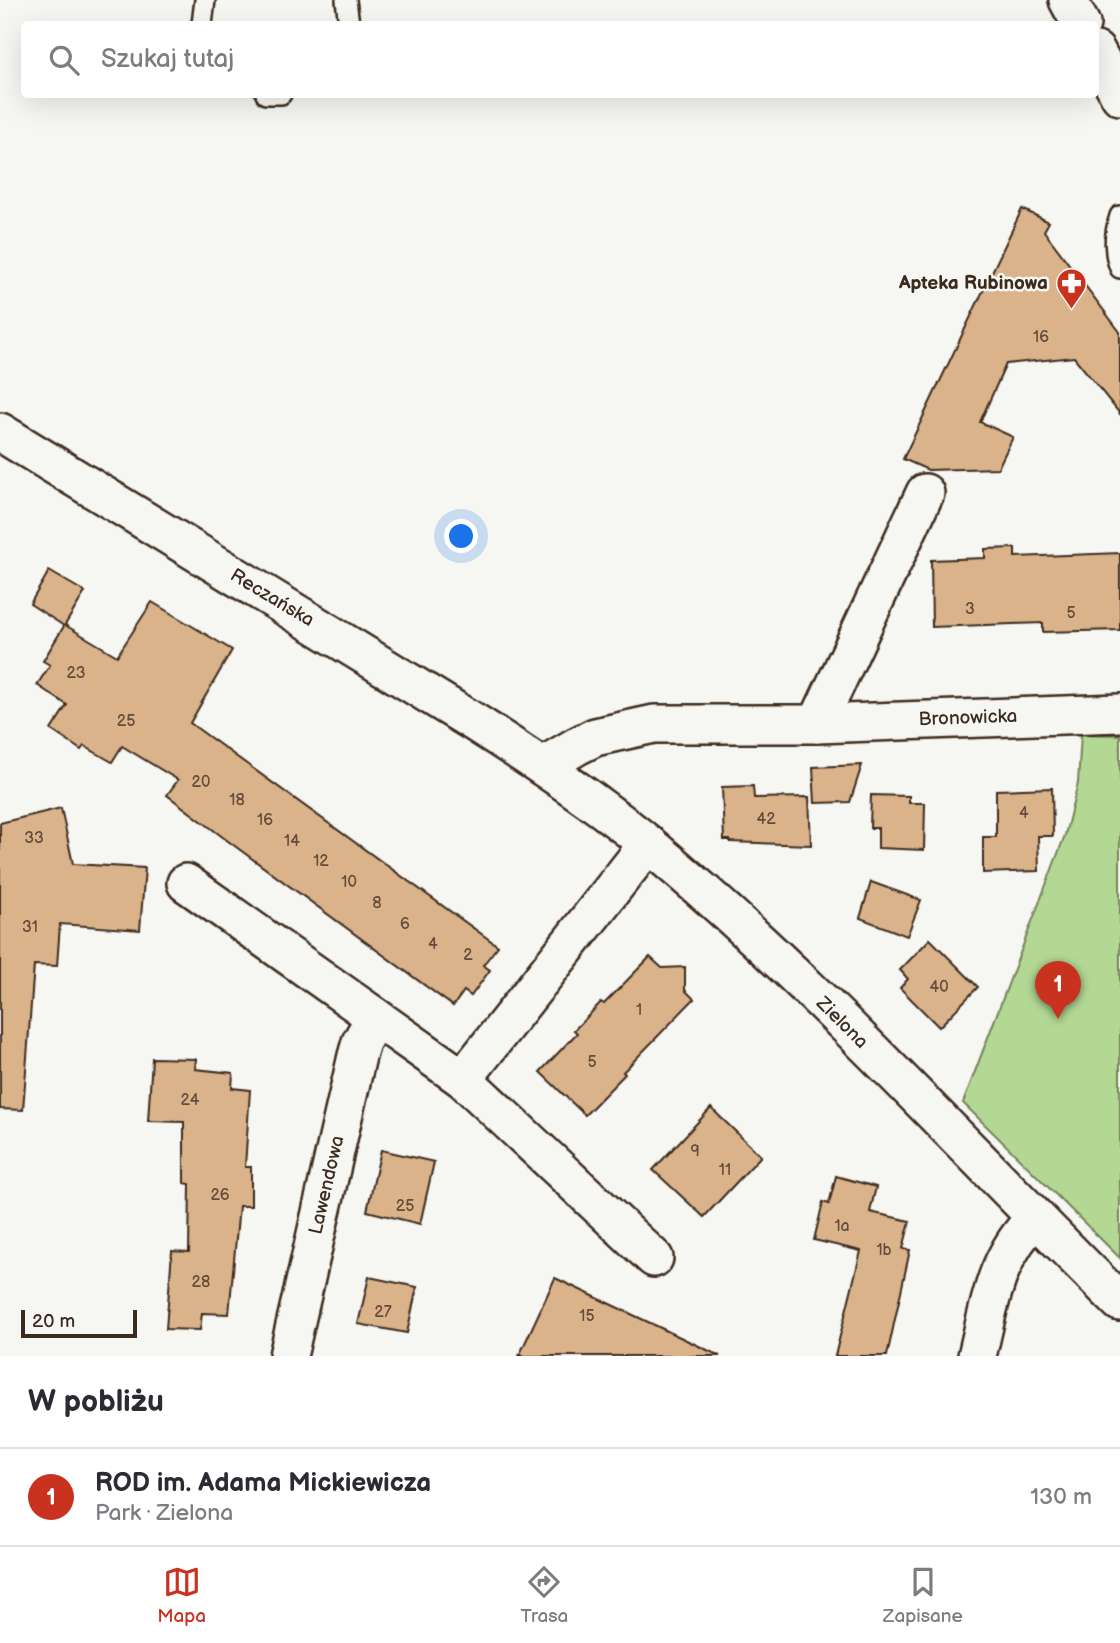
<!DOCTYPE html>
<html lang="pl">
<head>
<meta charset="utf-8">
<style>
  :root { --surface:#fff; --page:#f7f7f7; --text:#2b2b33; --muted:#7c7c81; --line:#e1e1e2; --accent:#c8321e }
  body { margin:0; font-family:"Balsamiq Sans",sans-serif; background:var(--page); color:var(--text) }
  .scale { position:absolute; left:21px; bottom:18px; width:116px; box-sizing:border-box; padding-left:7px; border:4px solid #3b2a1e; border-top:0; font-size:19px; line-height:24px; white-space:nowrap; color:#3b2a1e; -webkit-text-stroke:5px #f6f6f2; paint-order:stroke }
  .you { position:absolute; left:462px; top:537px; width:24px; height:24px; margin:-18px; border:5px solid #fff; border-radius:50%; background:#1a73e8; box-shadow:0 0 0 10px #1a73e833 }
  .badge { display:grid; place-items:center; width:46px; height:46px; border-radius:50%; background:var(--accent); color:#fff; font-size:23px; font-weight:700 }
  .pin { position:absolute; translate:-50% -58px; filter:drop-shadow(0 2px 4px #0008) }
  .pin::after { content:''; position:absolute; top:37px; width:24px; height:21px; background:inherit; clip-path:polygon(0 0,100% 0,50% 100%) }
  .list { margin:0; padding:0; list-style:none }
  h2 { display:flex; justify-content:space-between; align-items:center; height:91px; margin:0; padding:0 28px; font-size:30px }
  h2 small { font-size:23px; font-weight:400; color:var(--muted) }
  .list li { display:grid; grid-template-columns:46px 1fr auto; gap:21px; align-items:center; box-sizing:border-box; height:98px; padding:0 28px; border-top:2px solid var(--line) }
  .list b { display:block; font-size:26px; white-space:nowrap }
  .list p { margin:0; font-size:23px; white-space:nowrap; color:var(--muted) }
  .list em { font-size:23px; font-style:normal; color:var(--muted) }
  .icon { flex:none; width:38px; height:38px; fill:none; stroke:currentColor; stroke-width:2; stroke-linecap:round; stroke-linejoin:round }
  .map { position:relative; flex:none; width:1120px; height:1356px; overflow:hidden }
  .search { position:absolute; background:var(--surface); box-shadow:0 7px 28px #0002; left:21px; right:21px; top:21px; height:77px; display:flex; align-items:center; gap:18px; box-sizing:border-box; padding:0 24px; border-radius:7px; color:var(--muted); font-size:26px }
  .sheet { height:189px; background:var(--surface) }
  nav { display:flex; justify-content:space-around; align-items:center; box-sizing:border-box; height:98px; border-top:2px solid var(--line); background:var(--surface); font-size:19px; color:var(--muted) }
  nav a { display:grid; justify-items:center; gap:4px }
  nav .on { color:var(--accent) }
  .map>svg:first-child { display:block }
</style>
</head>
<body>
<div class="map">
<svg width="1120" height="1356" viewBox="0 0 1120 1356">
  <rect width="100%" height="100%" fill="#f6f6f2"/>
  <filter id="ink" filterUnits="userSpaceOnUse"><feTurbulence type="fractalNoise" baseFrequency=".0143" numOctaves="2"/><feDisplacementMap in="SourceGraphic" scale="14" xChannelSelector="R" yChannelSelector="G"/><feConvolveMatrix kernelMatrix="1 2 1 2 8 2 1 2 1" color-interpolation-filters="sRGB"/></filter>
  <g filter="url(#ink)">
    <path fill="#b2d894" stroke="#768159" stroke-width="2" d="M1081 734 1120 735V1258L963 1103 1065 835 1078 783Z"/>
    <g fill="#dab38b" stroke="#3b2a1e" stroke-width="2">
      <path d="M1022 209 1049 222 1044 231 1120 332V414L1074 357 1006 364 980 422 1013 437 998 468 928 470 903 459Z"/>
      <path d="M1015 548V557L1120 553V630L1043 632V623L932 627 931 560 985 558V549Z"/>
      <path d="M49 571 85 592 65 625 117 656 152 602 232 650 190 723 498 946 483 965 490 970 471 996 464 991 453 1006 228 841 167 795 178 780 122 746 112 762 84 746 81 750 51 730 67 705 37 685 50 665 43 661 64 626 30 604Z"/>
      <path d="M862 765 850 802 815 803 813 767Z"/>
      <path d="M753 786 754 798 809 797 811 845 730 842V840H724L722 787Z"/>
      <path d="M1052 788 1053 836H1038L1039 871 983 873V837H996V790Z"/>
      <path d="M871 795 909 796V803H925L924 850 878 848V828H870Z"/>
      <path d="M61 808 73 864 145 868 140 930 60 924 57 966 34 965 23 1110 0 1109V823Z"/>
      <path d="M871 882 921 900 907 936 860 918Z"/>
      <path d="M930 939 978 987 939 1027 900 988 908 979 900 970Z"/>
      <path d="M650 957 662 968 685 967V990L694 999 623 1072 625 1074 585 1115 540 1072 577 1033 574 1030 588 1016 601 1002 604 1004Z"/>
      <path d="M152 1058 196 1059 195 1069 233 1073 232 1088 250 1090 245 1167H251V1206H239L229 1314 202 1313 200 1330 166 1329 172 1251 189 1252 190 1184 184 1183V1122L148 1121Z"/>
      <path d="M711 1108 761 1156 704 1217 653 1170Z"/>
      <path d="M381 1150 434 1162 420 1224 367 1211Z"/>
      <path d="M836 1176 876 1187 870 1212 910 1221 903 1249 910 1250 887 1356H835L861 1251 814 1240 823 1202 829 1204Z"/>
      <path d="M369 1277 417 1287 407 1333 358 1324Z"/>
      <path d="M555 1278 720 1356H519Z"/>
    </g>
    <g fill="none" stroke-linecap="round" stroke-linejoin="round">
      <defs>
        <g id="service">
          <path d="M346 0 349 24"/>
          <path d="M202 24 205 0"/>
          <path d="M266 94H281"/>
          <path d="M1120 216C1114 234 1113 250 1120 268"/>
        </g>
        <g id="minor">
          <path d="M1068 0 1081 24"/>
          <path d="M1096 51 1120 96"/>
          <path d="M0 432 474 722C534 760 593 799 648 844 817 984 964 1148 1120 1302"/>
          <path d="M817 724 925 493"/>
          <path d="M543 766 577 746 595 737 654 724H817L1120 713"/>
          <path d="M186 883 463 1079 654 1258"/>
          <path d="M463 1079 648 844"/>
          <path d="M288 1356 357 1056 361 1042 375 1017"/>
          <path d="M977 1356C990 1303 995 1258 1035 1218"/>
        </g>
      </defs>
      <use href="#service" stroke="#3b2a1e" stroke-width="24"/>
      <use href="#minor" stroke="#3b2a1e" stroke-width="42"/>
      <use href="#service" stroke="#f6f6f2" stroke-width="19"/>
      <use href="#minor" stroke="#f6f6f2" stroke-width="37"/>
    </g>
  </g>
  <defs>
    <symbol id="pharmacy-pin" viewBox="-11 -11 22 30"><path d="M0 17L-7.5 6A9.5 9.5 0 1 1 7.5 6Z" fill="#c8321e" stroke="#f6f6f2"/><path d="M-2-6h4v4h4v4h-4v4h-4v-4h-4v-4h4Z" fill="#fff"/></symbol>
  </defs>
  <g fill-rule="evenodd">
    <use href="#pharmacy-pin" x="1054" y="266" width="35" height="47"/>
  </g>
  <g text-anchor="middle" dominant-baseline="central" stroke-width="5" stroke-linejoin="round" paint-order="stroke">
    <g font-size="16" fill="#634c39">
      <text x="1041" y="337">16</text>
      <text x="970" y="609">3</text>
      <text x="1071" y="613">5</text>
      <text x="76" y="673">23</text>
      <text x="126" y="721">25</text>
      <text x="201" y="782">20</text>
      <text x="237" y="800">18</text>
      <text x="1024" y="813">4</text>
      <text x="766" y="819">42</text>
      <text x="265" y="820">16</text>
      <text x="34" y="838">33</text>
      <text x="292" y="841">14</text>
      <text x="321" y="861">12</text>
      <text x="349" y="882">10</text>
      <text x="377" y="903">8</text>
      <text x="405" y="924">6</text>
      <text x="30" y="927">31</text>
      <text x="433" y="944">4</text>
      <text x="468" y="955">2</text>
      <text x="939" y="987">40</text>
      <text x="639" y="1010">1</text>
      <text x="592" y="1062">5</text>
      <text x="190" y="1100">24</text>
      <text x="695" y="1151">9</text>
      <text x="725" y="1170">11</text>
      <text x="220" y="1195">26</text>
      <text x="405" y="1206">25</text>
      <text x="842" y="1226">1a</text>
      <text x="884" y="1250">1b</text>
      <text x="201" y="1282">28</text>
      <text x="383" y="1312">27</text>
      <text x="587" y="1316">15</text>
    </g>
    <g font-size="19" font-weight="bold" fill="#3b2a1e" stroke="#f6f6f2" text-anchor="end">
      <text x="1048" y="283">Apteka Rubinowa</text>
    </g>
    <g font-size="19" fill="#3b2a1e" stroke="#f6f6f2">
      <text transform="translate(272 598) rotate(31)">Reczańska</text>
      <text transform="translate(968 718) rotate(-2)">Bronowicka</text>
      <text transform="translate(842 1023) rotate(45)">Zielona</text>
      <text transform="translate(327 1185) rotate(-77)">Lawendowa</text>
    </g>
  </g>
</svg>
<div class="scale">20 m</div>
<div class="you"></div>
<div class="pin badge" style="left:1058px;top:1019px">1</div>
<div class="search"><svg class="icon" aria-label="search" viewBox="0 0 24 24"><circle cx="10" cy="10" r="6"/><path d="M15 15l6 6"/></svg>Szukaj tutaj</div>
</div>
<section class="sheet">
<h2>W pobliżu<small></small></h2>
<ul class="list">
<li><span class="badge">1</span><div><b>ROD im. Adama Mickiewicza</b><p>Park · Zielona</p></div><em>130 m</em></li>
</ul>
</section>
<nav>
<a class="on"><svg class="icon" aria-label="map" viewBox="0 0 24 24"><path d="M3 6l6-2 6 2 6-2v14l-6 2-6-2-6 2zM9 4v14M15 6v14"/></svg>Mapa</a>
<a><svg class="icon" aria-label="directions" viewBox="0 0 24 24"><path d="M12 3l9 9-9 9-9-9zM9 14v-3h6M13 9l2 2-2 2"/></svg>Trasa</a>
<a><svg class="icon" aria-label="saved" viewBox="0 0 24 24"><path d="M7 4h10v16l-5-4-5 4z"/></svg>Zapisane</a>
</nav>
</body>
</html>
